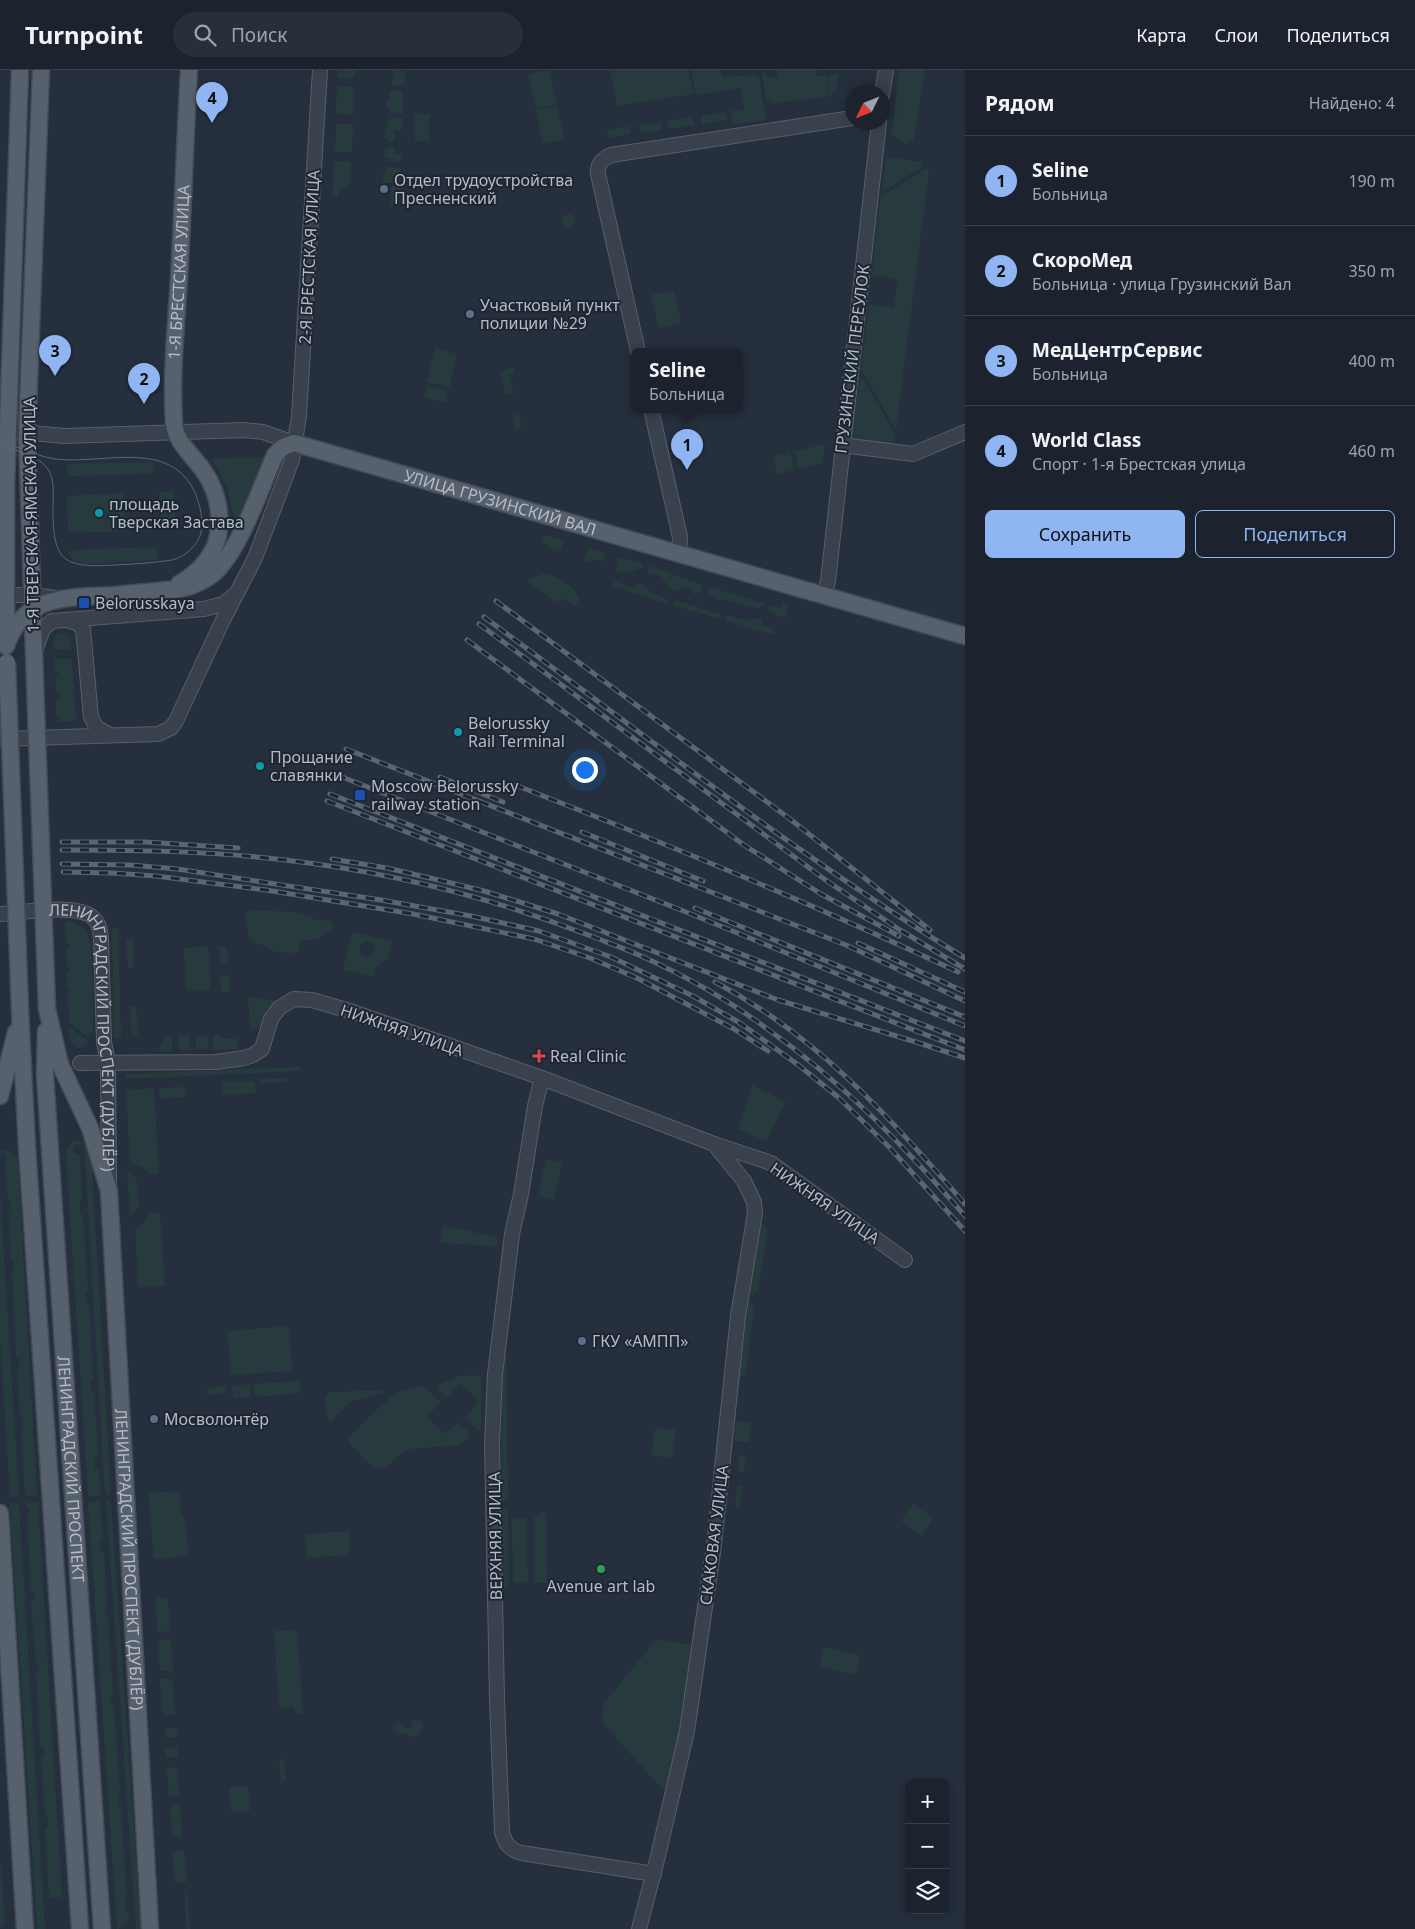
<!DOCTYPE html>
<html lang="ru">
<head>
<meta charset="utf-8">
<style>
  :root { --surface:#1c232e; --page:#292f3a; --text:#f1f3f6; --muted:#a0a4aa; --line:#3a404a; --accent:#8fb6f3 }
  body { margin:0; font-family:"Noto Sans",sans-serif; background:var(--page); color:var(--text) }
  .controls { position:absolute; right:15px; bottom:15px; display:grid; overflow:hidden; border-radius:8px; box-shadow:0 2px 12px #0003 }
  .controls button { width:45px; height:45px; display:grid; place-items:center; padding:0; border:0; border-bottom:1px solid var(--line); background:var(--surface); color:var(--text); font:25px sans-serif }
  .compass { position:absolute; left:845px; top:15px; width:45px; height:45px; border-radius:50%; background:var(--surface); box-shadow:0 2px 12px #0003; rotate:227deg }
  .you { position:absolute; left:584px; top:699px; width:18px; height:18px; margin:-12px; border:4px solid #fff; border-radius:50%; background:#1a73e8; box-shadow:0 0 0 8px #1a73e833 }
  .badge { display:grid; place-items:center; width:32px; height:32px; border-radius:50%; background:var(--accent); color:#111; font-size:16px; font-weight:700 }
  .pin { position:absolute; translate:-50% -41px; filter:drop-shadow(0 1px 2px #0008) }
  .pin::after { content:''; position:absolute; top:26px; width:18px; height:15px; background:inherit; clip-path:polygon(0 0,100% 0,50% 100%) }
  .popup { position:absolute; left:631px; top:278px; width:112px; height:65px; box-sizing:border-box; display:grid; place-content:center; border-radius:8px; background:var(--surface); filter:drop-shadow(0 1px 4px #0005); font-size:16px; white-space:nowrap; color:var(--muted) }
  .popup b { font-size:19px; color:var(--text) }
  .popup::after { content:''; position:absolute; left:50%; top:100%; margin-left:-10px; border:10px solid transparent; border-top-color:var(--surface) }
  .list { margin:0; padding:0; list-style:none }
  h2 { display:flex; justify-content:space-between; align-items:center; height:65px; margin:0; padding:0 20px; font-size:21px }
  h2 small { font-size:16px; font-weight:400; color:var(--muted) }
  .list li { display:grid; grid-template-columns:32px 1fr auto; gap:15px; align-items:center; box-sizing:border-box; height:90px; padding:0 20px; border-top:1px solid var(--line) }
  .list b { display:block; font-size:19px; white-space:nowrap }
  .list p { margin:0; font-size:16px; white-space:nowrap; color:var(--muted) }
  .list em { font-size:16px; font-style:normal; color:var(--muted) }
  .actions { display:flex; gap:10px; padding:15px 20px }
  .actions a { flex:1; padding:11px 0; border:1px solid var(--accent); border-radius:8px; text-align:center; font-size:18px; color:var(--accent) }
  .actions .main { background:var(--accent); color:#111 }
  .icon { flex:none; width:28px; height:28px; fill:none; stroke:currentColor; stroke-width:2; stroke-linecap:round; stroke-linejoin:round }
  .map { position:relative; flex:none; width:965px; height:1859px; overflow:hidden }
  header { display:flex; align-items:center; gap:30px; box-sizing:border-box; height:70px; padding:0 25px; background:var(--surface); border-bottom:1px solid var(--line) }
  header strong { font-size:24px }
  nav { display:flex; gap:28px; margin-inline-start:auto; font-size:18px }
  .search { width:350px; height:45px; background:var(--page); display:flex; align-items:center; gap:12px; box-sizing:border-box; padding:0 18px; border-radius:28px; color:var(--muted); font-size:19px }
  main { display:flex }
  aside { flex:1; background:var(--surface) }
  .map>svg:first-child { display:block }
</style>
</head>
<body>
<header>
<strong>Turnpoint</strong>
<div class="search"><svg class="icon" aria-label="search" viewBox="0 0 24 24"><circle cx="10" cy="10" r="6"/><path d="M15 15l6 6"/></svg>Поиск</div>
<nav><a>Карта</a><a>Слои</a><a>Поделиться</a></nav>
</header>
<main>
<div class="map">
<svg width="965" height="1859" viewBox="0 0 965 1859">
  <rect width="100%" height="100%" fill="#252f3d"/>
  <g fill="#273b3e" fill-rule="evenodd">
    <rect x="338" y="0" width="17" height="8"/>
    <path d="M393 0H401L405 3 404 16 392 15Z"/>
    <path d="M549 0 557 35 536 39 528 5Z"/>
    <path d="M610 0H688L694 24 617 36Z"/>
    <path d="M691 0H720L722 6 725 7 755 5 759 6 766 50 733 55 731 41 744 39 741 18 696 25Z"/>
    <path d="M777 0H817V6H828V27L771 33V30H766L762 3H766L767 8 777 7Z"/>
    <path d="M899 0H925L914 69 905 74 897 69 892 63Z"/>
    <path d="M829 4 838 5 836 21 829 27Z"/>
    <path d="M337 16 354 17 353 45 336 44Z"/>
    <path d="M392 20 403 21V43H391V41L387 39V29H389L390 22H392Z"/>
    <path d="M557 36 565 69 543 74 536 40Z"/>
    <path d="M726 42 728 50 702 54 701 46Z"/>
    <path d="M414 44H429V71H415Z"/>
    <path d="M692 47 694 55 669 59 668 51Z"/>
    <path d="M391 48H402V60H395V72H389V69H385L386 55H388V49Z"/>
    <path d="M661 52 662 60 640 63 639 55Z"/>
    <path d="M336 54H353L352 82H335Z"/>
    <path d="M629 56 630 64 608 68 607 60Z"/>
    <path d="M395 76V84H401V91H389V88H384L385 78Z"/>
    <path d="M886 87 921 92 922 95V97L884 121 882 119Z"/>
    <path d="M334 91H351L350 117H341L338 126H333Z"/>
    <path d="M386 97 401 98 400 113H383V103H386Z"/>
    <path d="M925 99 929 100 896 361 861 299 869 234 894 238 898 209 872 205 880 127Z"/>
    <path d="M391 116 400 117 399 129 391 139Z"/>
    <circle cx="569" cy="151" r="7"/>
    <path d="M674 220 681 253 659 258 651 225Z"/>
    <path d="M435 278 457 284 450 317 427 312Z"/>
    <path d="M513 297 515 302 509 304 514 323 506 325 500 301Z"/>
    <path d="M860 307 863 309 895 364 892 375 853 368 852 363Z"/>
    <path d="M427 316 448 321 445 333 424 327Z"/>
    <path d="M519 344 522 357 515 359 512 346Z"/>
    <path d="M825 374 823 393 798 399 795 381Z"/>
    <path d="M790 382 794 400 777 404 773 386Z"/>
    <path d="M264 387 244 437 235 453 227 417 212 389Z"/>
    <path d="M154 392 153 401 150 404 70 406 67 404V394Z"/>
    <path d="M174 421 176 458H161L159 422Z"/>
    <path d="M123 423 126 461 68 463 67 426Z"/>
    <path d="M545 465 564 471 560 482 553 481 549 477 542 473 541 468Z"/>
    <path d="M154 477 157 479 158 490 84 494 74 490 68 483 71 480Z"/>
    <path d="M588 478 602 482 605 487 603 491 593 490 586 493 583 491Z"/>
    <path d="M619 487 643 494V497L631 503 624 501 617 502 615 499Z"/>
    <path d="M650 496 702 515 703 518 696 525 687 517 674 522 670 519 661 506 650 504 647 501Z"/>
    <path d="M545 503C561 508 571 513 580 528L575 536 564 528 560 533 555 530 553 531 528 511 531 508Z"/>
    <path d="M615 511 633 518H635L640 513 643 514 650 522 664 527 667 530 666 533 611 516Z"/>
    <path d="M710 517 762 533 764 534 758 539 724 529 720 531 717 530 708 522Z"/>
    <path d="M676 530 719 544 721 546 720 549 672 535Z"/>
    <path d="M784 533 789 534 785 548 769 542 767 539 771 535 780 538Z"/>
    <path d="M727 545 747 551 759 548 763 552 760 555 775 559 773 565 725 550Z"/>
    <path d="M59 563H64L69 566 71 579H54V568Z"/>
    <path d="M54 589H72L76 651 57 652 61 649 56 646V629L60 626 56 623 55 606 59 603 55 601Z"/>
    <path d="M248 840 295 842 318 850 331 851 333 859 318 869 301 871 298 882 296 883 275 882C267 875 257 875 249 869L245 844Z"/>
    <path d="M65 851C74 851 82 854 87 863 94 875 93 945 93 963H89V967L69 953 68 925 72 922 67 919V902L71 899 67 897 66 879 70 876 66 873Z"/>
    <path d="M118 858 121 968 114 969 112 859Z"/>
    <path d="M352 862 392 871 388 888 375 899 373 907 343 900ZM368 871 374 874 375 880 372 885 366 886 361 884 359 877 363 872Z"/>
    <path d="M126 869H133L134 897 128 898Z"/>
    <path d="M208 876 211 920 186 921 184 878Z"/>
    <path d="M219 876H227L228 892 220 893Z"/>
    <path d="M220 905H229L230 922H221Z"/>
    <path d="M248 927 275 930 267 939 260 957 250 959Z"/>
    <path d="M136 936 138 965H131L130 937Z"/>
    <path d="M69 957 89 971 85 976 79 978 74 976 70 969Z"/>
    <path d="M208 965V979H196V966Z"/>
    <path d="M213 965H219L225 969 237 968 238 979 213 980Z"/>
    <path d="M178 966H190V980H179Z"/>
    <path d="M165 967H172V981L158 982Z"/>
    <path d="M300 997V1001L126 1009V1004Z"/>
    <path d="M289 1008V1012L258 1013 260 1009Z"/>
    <path d="M255 1011 256 1023 222 1025V1012Z"/>
    <path d="M752 1015 786 1032 766 1071 738 1059Z"/>
    <path d="M185 1017V1027L160 1029 159 1018Z"/>
    <path d="M154 1018 159 1103 149 1104 142 1096 130 1093 126 1020Z"/>
    <path d="M79 1070 87 1074 91 1082 111 1425H105L85 1087 84 1076 81 1074 75 1075 73 1077V1083L80 1086 82 1130H80V1144H83L88 1221H85L86 1233H89L93 1309H90L91 1321H94L98 1387 95 1388V1399H99L100 1426H88L66 1084C67 1076 70 1072 79 1070Z"/>
    <path d="M2 1079 11 1081 17 1089 18 1094 37 1426H25L21 1357H23L22 1347H20L17 1298H19V1288H16L12 1200H14V1189H11L8 1140 11 1139 10 1131H8L5 1093 7 1089 5 1084 0 1083V1080Z"/>
    <path d="M546 1089 562 1093 554 1129 538 1126Z"/>
    <path d="M127 1101C143 1109 134 1120 140 1133L136 1141 130 1146Z"/>
    <path d="M0 1121 19 1427H10L0 1269Z"/>
    <path d="M150 1143H160L165 1216 138 1217 135 1159 144 1154Z"/>
    <path d="M763 1154 768 1162 758 1222 752 1226 748 1223 760 1155Z"/>
    <path d="M443 1155 498 1168 496 1176 441 1173Z"/>
    <path d="M749 1232H752L754 1235 746 1304 742 1307 737 1304 746 1233Z"/>
    <path d="M289 1256 292 1301 231 1305 227 1261Z"/>
    <path d="M503 1284 506 1286 508 1431H502L501 1286Z"/>
    <path d="M473 1305 481 1306V1363L464 1347 479 1333 468 1318 466 1319 461 1314 446 1328 436 1316 458 1306Z"/>
    <path d="M299 1311 300 1323 255 1327 254 1314Z"/>
    <path d="M250 1314 251 1327 233 1328 232 1316Z"/>
    <path d="M225 1316 226 1324 207 1325V1318Z"/>
    <path d="M423 1316 427 1318 441 1333 428 1345 433 1351 432 1353 446 1364 459 1352 469 1363 467 1369 459 1375 410 1379C386 1389 387 1414 361 1386 356 1380 348 1374 348 1367L396 1322Z"/>
    <path d="M386 1320 382 1324 352 1331 330 1352 326 1344 325 1327 330 1322Z"/>
    <path d="M736 1351 751 1353 749 1372 734 1371Z"/>
    <path d="M655 1358 676 1360 672 1388 651 1385Z"/>
    <path d="M739 1385 746 1386 744 1402 738 1401Z"/>
    <path d="M737 1416H742L740 1437 735 1436Z"/>
    <path d="M180 1421 181 1448H185L189 1486 154 1489 148 1423Z"/>
    <path d="M106 1430H111L141 1859H136Z"/>
    <path d="M100 1431 103 1469 100 1470 101 1481H104L107 1535 105 1536 106 1547H108L113 1625H111L112 1636H114L120 1724 118 1725 119 1736H121L127 1829H125V1840L128 1841 129 1847 119 1859H117L88 1432Z"/>
    <path d="M38 1432 62 1827 49 1828 45 1757 48 1756 47 1744H45L41 1687 44 1686 43 1676H40L36 1604H39L38 1593H36L31 1532 34 1531V1521H31L27 1448H29V1437H26V1433Z"/>
    <path d="M19 1433 45 1859H37L10 1434Z"/>
    <path d="M912 1434 934 1448 922 1466 901 1451Z"/>
    <path d="M502 1437H508L509 1517H503Z"/>
    <path d="M546 1441 547 1513H535L534 1448 540 1442Z"/>
    <path d="M512 1448H526L528 1512 513 1513Z"/>
    <path d="M349 1461 350 1485 307 1488 305 1464Z"/>
    <path d="M156 1528H168L170 1561 157 1562Z"/>
    <path d="M297 1560 303 1643H295L294 1637 279 1638 274 1561Z"/>
    <path d="M171 1569 173 1601H160L158 1570Z"/>
    <path d="M656 1570 693 1575 670 1719 661 1718 604 1654 602 1645 604 1633Z"/>
    <path d="M824 1577 860 1585 856 1605 819 1597Z"/>
    <path d="M160 1609H173L175 1645H162Z"/>
    <path d="M415 1649C420 1649 424 1653 423 1659L419 1666 413 1667 406 1663 398 1664 393 1661V1655L399 1650 404 1657 409 1658 413 1656 412 1651Z"/>
    <path d="M177 1657 178 1667 166 1668 165 1659Z"/>
    <path d="M177 1677 178 1686 166 1688 165 1678Z"/>
    <path d="M284 1689 286 1711H281L279 1690Z"/>
    <path d="M177 1697 179 1725 169 1726 167 1698Z"/>
    <path d="M248 1716 250 1741 231 1742 229 1717Z"/>
    <path d="M180 1734 182 1766H172L170 1735Z"/>
    <path d="M184 1780 187 1812 175 1813 172 1781Z"/>
    <path d="M0 1796H1L5 1856 0 1857Z"/>
    <path d="M187 1819 190 1859H187L184 1820Z"/>
  </g>
  <g fill="none" stroke-linecap="round" stroke-linejoin="round">
    <defs>
      <g id="minor">
        <path d="M882 25 886 0"/>
        <path d="M638 281 598 104C597 94 602 89 611 85L852 48"/>
        <path d="M651 339 680 467 679 484"/>
        <path d="M0 360 64 366 244 360 263 362 294 373"/>
        <path d="M842 375 913 384 965 362"/>
        <path d="M0 525H32L56 528"/>
        <path d="M824 525 828 511 879 52"/>
        <path d="M66 550 77 553 83 559 91 647 96 657 108 664"/>
        <path d="M36 578 43 559 52 551 204 539 223 534 236 524"/>
        <path d="M0 669 158 664 171 658 176 651 222 552 255 488 292 390 299 346 320 0"/>
        <path id="s1" d="M0 844C22 843 75 833 92 847 99 852 100 860 101 868L104 972 108 993 109 1114"/>
        <path d="M80 993 216 992 244 988 253 985 262 979 271 949 279 938 294 929 312 930 353 942 542 1008 714 1074 744 1111 754 1132 755 1143 738 1246 714 1475 687 1661 658 1786 639 1859"/>
        <path d="M542 1008 535 1036 521 1124 512 1164 495 1304 492 1374 497 1629 502 1762C505 1774 510 1780 522 1783L654 1804"/>
        <path d="M714 1074 771 1093 905 1190"/>
      </g>
      <g id="major">
        <path id="s2" d="M179 514C200 502 218 482 219 458 221 438 215 417 203 400 193 386 175 371 174 353 171 305 176 256 179 209 183 139 185 69 189 0"/>
        <path d="M6 570V416L20 0"/>
        <path id="s3" d="M6 576C24 523 69 528 115 525 136 523 158 521 179 519 194 516 207 510 217 500 241 476 261 417 275 385L283 377 294 373 965 566"/>
        <path d="M35 613 27 363 41 0"/>
        <path id="s4" d="M47 939 60 994 90 1058 109 1121 150 1859"/>
        <path d="M20 940 27 1077 80 1859"/>
        <path id="s5" d="M46 961 45 1005 102 1859"/>
        <path d="M0 1026 16 962"/>
        <path d="M0 1443 25 1859"/>
      </g>
    </defs>
    <use href="#minor" stroke="#575f6b" stroke-width="16"/>
    <use href="#major" stroke="#424a56" stroke-width="19"/>
    <use href="#minor" stroke="#39414d" stroke-width="14"/>
    <use href="#major" stroke="#57606d" stroke-width="16"/>
    <path stroke="#5b6574" stroke-width="1" d="M0 372C18 376 36 386 55 389 103 395 172 367 196 425 200 437 204 450 201 463 197 476 185 487 172 490 153 493 134 494 115 495 64 498 53 492 53 440 53 427 55 409 48 399 38 385 15 380 0 376"/>
    <defs>
      <g id="rail">
        <path d="M496 531 790 749 930 860"/>
        <path d="M484 547C643 663 797 786 965 888"/>
        <path d="M479 554 827 811 900 860 965 899"/>
        <path d="M467 570 744 775 821 824 899 866"/>
        <path d="M346 679 846 875 965 931"/>
        <path d="M337 705 681 840 965 956"/>
        <path d="M440 707 503 732"/>
        <path d="M515 715C665 773 813 834 958 902"/>
        <path d="M330 724 965 971"/>
        <path d="M327 731 965 980"/>
        <path d="M582 762 703 811"/>
        <path d="M62 772H145L238 778"/>
        <path d="M62 780C136 780 211 781 285 790 390 802 493 828 591 866 611 874 632 881 652 891 691 909 731 932 766 958 844 1013 903 1075 965 1146"/>
        <path d="M332 789 387 798 451 813 484 821 558 844 778 930 916 972 965 988"/>
        <path d="M62 794 131 795 177 799 381 830 471 846 539 861 611 887 693 926 740 953 797 994 838 1027 890 1078 965 1161"/>
        <path d="M63 802 112 803 156 806 266 820 413 844 534 869 590 888 637 908 734 959 768 981"/>
        <path d="M695 838 965 947"/>
        <path d="M858 873 965 922"/>
        <path d="M715 912C819 967 889 1047 965 1134"/>
      </g>
    </defs>
    <use href="#rail" stroke="#5b6574" stroke-width="5"/>
    <use href="#rail" stroke="#1e2632" stroke-width="3" stroke-dasharray="9" stroke-linecap="butt"/>
    <defs>
      <g id="major-bridge">
        <path d="M7 592 20 940"/>
        <path d="M35 613 47 939"/>
      </g>
    </defs>
    <use href="#major-bridge" stroke="#424a56" stroke-width="19" stroke-linecap="butt"/>
    <use href="#major-bridge" stroke="#57606d" stroke-width="16"/>
  </g>
  <g fill="#5c6f8a" stroke="#1e2632" stroke-width="2">
    <circle cx="384" cy="119" r="5"/>
    <circle cx="470" cy="244" r="5"/>
    <circle cx="582" cy="1271" r="5"/>
    <circle cx="154" cy="1349" r="5"/>
  </g>
  <g fill="#0f9aa8" stroke="#1e2632" stroke-width="2">
    <circle cx="99" cy="443" r="5"/>
    <circle cx="458" cy="662" r="5"/>
    <circle cx="260" cy="696" r="5"/>
  </g>
  <g fill="#1a4fb4" stroke="#1e2632" stroke-width="2">
    <rect x="78" y="527" width="12" height="12" rx="2.5"/>
    <rect x="354" y="719" width="12" height="12" rx="2.5"/>
  </g>
  <path fill="#e0444e" stroke="#1e2632" stroke-width="2" d="M536.5 978.5h5v5h5v5h-5v5h-5v-5h-5v-5h5z"/>
  <circle fill="#2e9e5b" stroke="#1e2632" stroke-width="2" cx="601" cy="1499" r="5"/>
  <g text-anchor="middle" dominant-baseline="central" stroke-width="4" stroke-linejoin="round" paint-order="stroke">
    <g font-size="16" fill="#b5bcc8" stroke="#1e2632" text-anchor="start">
      <text x="394" y="110">Отдел трудоустройства<tspan x="394" dy="18">Пресненский</tspan></text>
      <text x="480" y="235">Участковый пункт<tspan x="480" dy="18">полиции №29</tspan></text>
      <text x="109" y="434">площадь<tspan x="109" dy="18">Тверская Застава</tspan></text>
      <text x="95" y="533">Belorusskaya</text>
      <text x="468" y="653">Belorussky<tspan x="468" dy="18">Rail Terminal</tspan></text>
      <text x="270" y="687">Прощание<tspan x="270" dy="18">славянки</tspan></text>
      <text x="371" y="716">Moscow Belorussky<tspan x="371" dy="18">railway station</tspan></text>
      <text x="550" y="986">Real Clinic</text>
      <text x="592" y="1271">ГКУ «АМПП»</text>
      <text x="164" y="1349">Мосволонтёр</text>
      <text x="601" y="1516" text-anchor="middle">Avenue art lab</text>
    </g>
    <g font-size="16" fill="#b5bcc8" stroke="#1e2632">
      <text transform="translate(309 187) rotate(-87)">2-Я БРЕСТСКАЯ УЛИЦА</text>
      <text stroke="none"><textPath href="#s2" startOffset="340">1-Я БРЕСТСКАЯ УЛИЦА</textPath></text>
      <text transform="translate(852 289) rotate(-83)">ГРУЗИНСКИЙ ПЕРЕУЛОК</text>
      <text stroke="none"><textPath href="#s3" startOffset="605">УЛИЦА ГРУЗИНСКИЙ ВАЛ</textPath></text>
      <text transform="translate(31 445) rotate(-91)">1-Я ТВЕРСКАЯ-ЯМСКАЯ УЛИЦА</text>
      <text transform="translate(402 960) rotate(19)">НИЖНЯЯ УЛИЦА</text>
      <text stroke="none"><textPath href="#s1" startOffset="200">ЛЕНИНГРАДСКИЙ ПРОСПЕКТ (ДУБЛЁР)</textPath></text>
      <text transform="translate(825 1133) rotate(35)">НИЖНЯЯ УЛИЦА</text>
      <text stroke="none"><textPath href="#s5" startOffset="439">ЛЕНИНГРАДСКИЙ ПРОСПЕКТ</textPath></text>
      <text transform="translate(714 1465) rotate(-83)">СКАКОВАЯ УЛИЦА</text>
      <text transform="translate(495 1466) rotate(-91)">ВЕРХНЯЯ УЛИЦА</text>
      <text stroke="none"><textPath href="#s4" startOffset="562">ЛЕНИНГРАДСКИЙ ПРОСПЕКТ (ДУБЛЁР)</textPath></text>
    </g>
  </g>
</svg>
<div class="controls">
<button>+</button>
<button>−</button>
<button><svg class="icon" aria-label="layers" viewBox="0 0 24 24"><path d="M12 4l9 5-9 5-9-5zM3 14l9 5 9-5"/></svg></button>
</div>
<svg class="compass" viewBox="-18 -18 36 36"><path d="M0-13l5 13h-10z" fill="#e53935"/><path d="M0 13l5-13h-10z" fill="#a0a4aa"/></svg>
<div class="you"></div>
<div class="pin badge" style="left:687px;top:400px">1</div>
<div class="popup"><b>Seline</b>Больница</div>
<div class="pin badge" style="left:144px;top:334px">2</div>
<div class="pin badge" style="left:55px;top:306px">3</div>
<div class="pin badge" style="left:212px;top:53px">4</div>
</div>
<aside>
<h2>Рядом<small>Найдено: 4</small></h2>
<ul class="list">
<li><span class="badge">1</span><div><b>Seline</b><p>Больница</p></div><em>190 m</em></li>
<li><span class="badge">2</span><div><b>СкороМед</b><p>Больница · улица Грузинский Вал</p></div><em>350 m</em></li>
<li><span class="badge">3</span><div><b>МедЦентрСервис</b><p>Больница</p></div><em>400 m</em></li>
<li><span class="badge">4</span><div><b>World Class</b><p>Спорт · 1-я Брестская улица</p></div><em>460 m</em></li>
</ul>
<div class="actions"><a class="main">Сохранить</a><a>Поделиться</a></div>
</aside>
</main>
</body>
</html>
